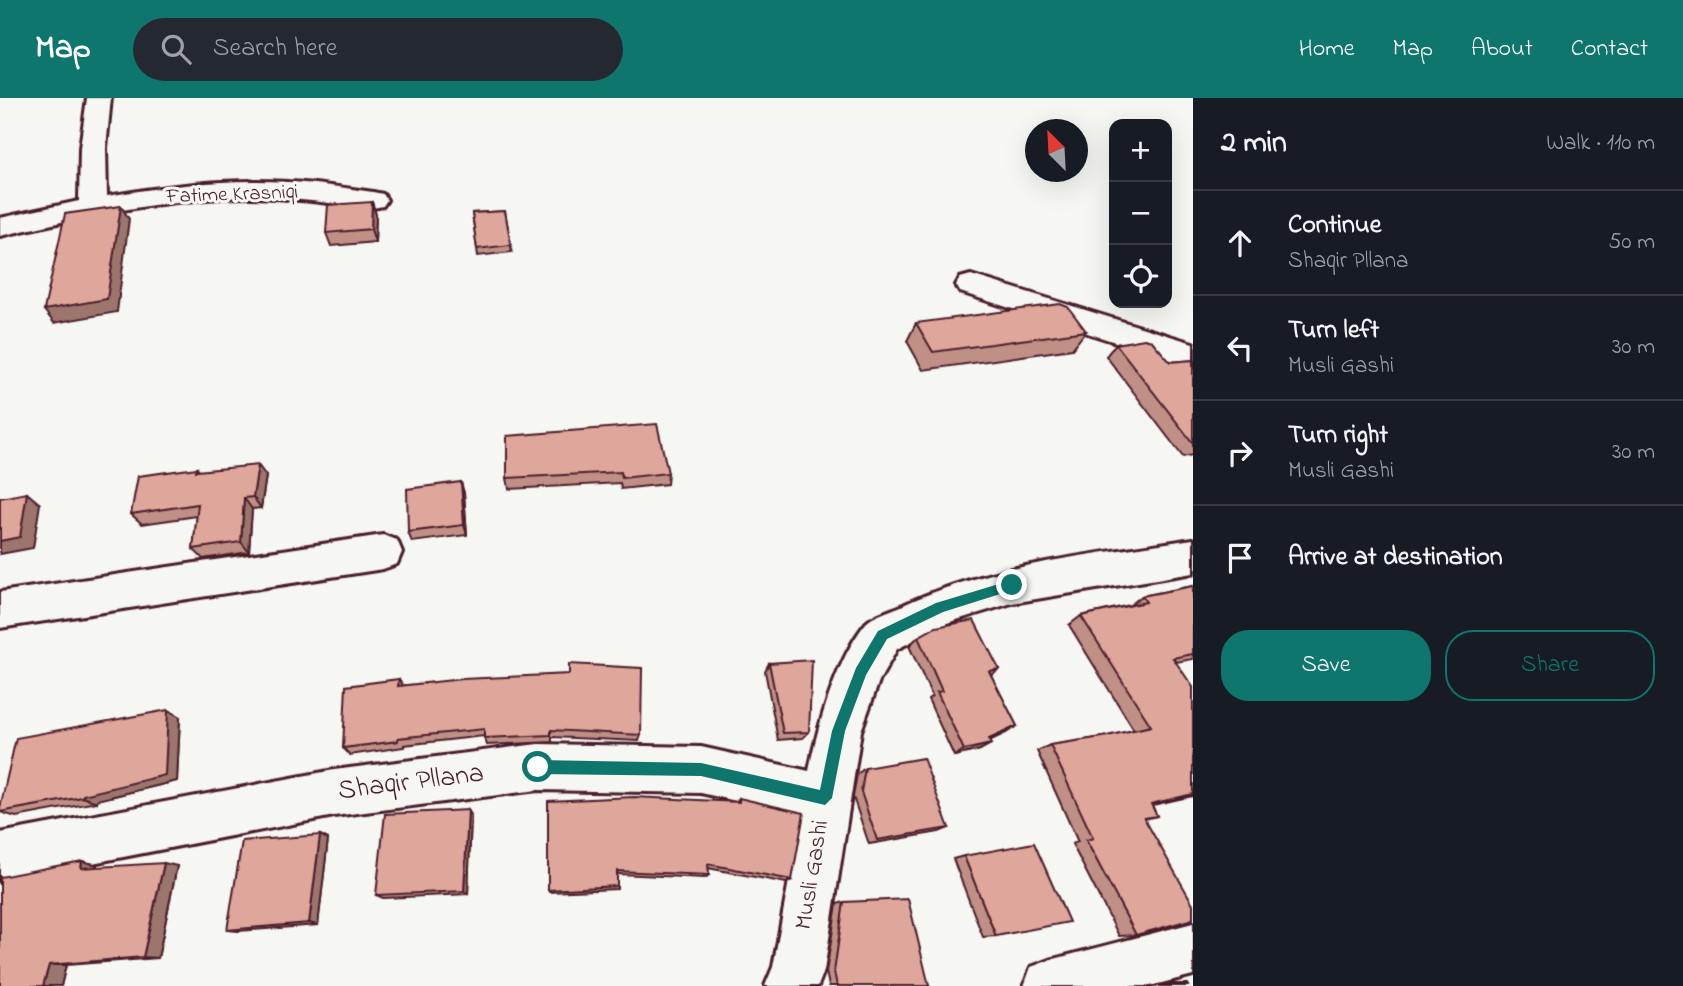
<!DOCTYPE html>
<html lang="en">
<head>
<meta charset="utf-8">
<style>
  :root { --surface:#171b24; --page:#242831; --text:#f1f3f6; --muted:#9ea1a6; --line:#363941; --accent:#0f766e }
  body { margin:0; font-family:"Indie Flower",sans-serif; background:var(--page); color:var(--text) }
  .controls { position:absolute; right:21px; top:21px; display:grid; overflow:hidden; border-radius:14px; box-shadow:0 7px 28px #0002 }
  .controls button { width:63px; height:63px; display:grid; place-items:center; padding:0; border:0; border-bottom:2px solid var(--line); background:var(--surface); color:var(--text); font:35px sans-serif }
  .compass { position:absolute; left:1025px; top:21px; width:63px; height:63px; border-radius:50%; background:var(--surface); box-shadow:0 7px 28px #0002; rotate:336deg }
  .stop { position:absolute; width:21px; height:21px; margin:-16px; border:5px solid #0f766e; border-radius:50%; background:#fff }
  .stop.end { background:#0f766e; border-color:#fff; box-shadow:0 2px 7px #0008 }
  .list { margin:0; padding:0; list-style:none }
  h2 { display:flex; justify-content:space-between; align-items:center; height:91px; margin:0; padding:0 28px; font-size:30px }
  h2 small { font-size:23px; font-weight:400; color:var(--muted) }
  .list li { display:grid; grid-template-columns:46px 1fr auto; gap:21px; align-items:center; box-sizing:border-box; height:105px; padding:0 28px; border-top:2px solid var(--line) }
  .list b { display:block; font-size:26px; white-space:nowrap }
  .list p { margin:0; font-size:23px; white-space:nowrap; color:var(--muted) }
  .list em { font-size:23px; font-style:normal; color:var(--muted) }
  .actions { display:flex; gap:14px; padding:21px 28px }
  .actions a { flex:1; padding:16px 0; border:2px solid var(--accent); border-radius:28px; text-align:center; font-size:24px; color:var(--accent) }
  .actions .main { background:var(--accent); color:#fff }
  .icon { flex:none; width:38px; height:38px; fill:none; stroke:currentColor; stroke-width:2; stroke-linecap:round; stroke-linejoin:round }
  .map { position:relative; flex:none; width:1193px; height:888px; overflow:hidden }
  header { display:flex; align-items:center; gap:42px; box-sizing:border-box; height:98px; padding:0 35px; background:var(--accent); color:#fff }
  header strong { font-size:33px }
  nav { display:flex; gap:38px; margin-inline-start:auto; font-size:24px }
  .search { width:490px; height:63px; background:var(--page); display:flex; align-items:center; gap:18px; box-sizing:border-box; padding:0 24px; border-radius:38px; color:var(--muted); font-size:26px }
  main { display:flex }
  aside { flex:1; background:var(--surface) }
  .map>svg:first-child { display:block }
</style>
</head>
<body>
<header>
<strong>Map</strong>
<div class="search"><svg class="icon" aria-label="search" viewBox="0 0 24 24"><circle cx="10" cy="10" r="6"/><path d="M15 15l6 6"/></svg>Search here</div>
<nav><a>Home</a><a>Map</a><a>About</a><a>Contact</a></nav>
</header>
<main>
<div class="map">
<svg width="1193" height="888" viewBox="0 0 1193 888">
  <rect width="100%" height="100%" fill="#f6f6f2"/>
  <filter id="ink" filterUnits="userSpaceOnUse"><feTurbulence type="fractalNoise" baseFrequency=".0143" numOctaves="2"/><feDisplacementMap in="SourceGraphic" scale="14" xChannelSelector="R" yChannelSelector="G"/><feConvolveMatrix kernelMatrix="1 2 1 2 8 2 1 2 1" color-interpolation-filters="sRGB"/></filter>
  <g filter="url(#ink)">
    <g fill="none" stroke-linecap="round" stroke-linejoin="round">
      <defs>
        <g id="minor">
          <path d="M87 0H111L106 50 107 98C167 88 227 80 288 84 316 85 345 90 373 94L383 96 387 102 383 108 373 110C332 106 291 99 250 99 165 100 82 119 0 138V120L79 103 80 50Z"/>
          <path d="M971 177 1193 245V269L960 194 956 187 960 180Z"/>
          <path d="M383 437 397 442 402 454 397 466 383 471 0 530V494Z"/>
          <path d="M1193 441V475L1012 505 950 524 897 551 879 583 861 633 824 873 818 888H765L773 869 801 718 701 695 538 692 334 718 0 783V735L334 672 538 646 701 649 809 673C817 630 837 560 866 525 873 518 889 513 899 509 991 465 1093 457 1193 441Z"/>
          <path d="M1193 825V877L1150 888H1024L1031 869 1050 862Z"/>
        </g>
      </defs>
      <use href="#minor" stroke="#4a1f2b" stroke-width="6"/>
      <use href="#minor" fill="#f6f6f2" fill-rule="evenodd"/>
    </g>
    <g fill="#c08f85" stroke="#4a1f2b" stroke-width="2">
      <path d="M372 104 376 117 375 144 331 148 326 135Z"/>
      <path d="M505 113 512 154 478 158 472 115Z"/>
      <path d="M916 225 1086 233 1072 251 923 272 907 243Z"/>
      <path d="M1116 246 1170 264 1193 262V357L1183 359 1106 258Z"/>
      <path d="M507 338 668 375 667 386 621 391 620 385 509 391 507 380Z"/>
      <path d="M197 370 199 373 266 378 261 410 252 411 249 454 203 461 193 451 197 418 142 426 131 416Z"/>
      <path d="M464 395 467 437 412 444 408 434Z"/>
      <path d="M1193 488V561L1176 564 1152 707 1157 718 1144 721 1136 837 1119 838 1072 746 1078 744 1037 653 1050 647 1103 639 1134 632 1069 527 1081 518 1130 507 1142 498Z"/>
      <path d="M918 539 999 571 991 577 1017 628 989 643 980 652 954 658 928 601 932 598 909 548Z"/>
      <path d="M769 565 809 634 803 640 778 642 765 573Z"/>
      <path d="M399 581 403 587 641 637 639 643 552 639V644L487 647 484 638 404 647V649L350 657 343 650Z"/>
      <path d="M168 612 180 619 177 683 97 702V704L16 719 0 714Z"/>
      <path d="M865 670 949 730 939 734 869 746 853 699 857 676Z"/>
      <path d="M739 700 792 782 786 785 708 770 709 777 705 780 617 776V791L549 794 548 792 736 704Z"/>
      <path d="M468 712 471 717 468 796 383 800 376 797Z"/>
      <path d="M320 737 328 741 318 827 238 833 227 832Z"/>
      <path d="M964 758 996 838 983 839 953 761Z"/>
      <path d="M82 763 97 767V769L177 768 158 860 66 867 61 888H0Z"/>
      <path d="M844 804 929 888H829L826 874 837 806Z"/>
      <path d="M1168 886H1187L1188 888H1158Z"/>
    </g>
    <g fill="#9c746c" stroke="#4a1f2b" stroke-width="2">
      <path d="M372 104 376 117 375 144 371 131Z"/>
      <path d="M121 108 129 121 117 214 54 225 44 212Z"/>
      <path d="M258 367 266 378 261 410 253 399Z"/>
      <path d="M461 384 464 395 467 437 464 427Z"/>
      <path d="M27 395 40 406 33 450 0 456V443Z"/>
      <path d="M244 400 252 411 249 454 241 444Z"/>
      <path d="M168 612 180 619 177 683 97 702V704L82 699 83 697Z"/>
      <path d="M1017 628 1006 635 978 648 989 641Z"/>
      <path d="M991 646 980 652 954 658 964 652Z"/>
      <path d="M1193 696V698L1135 711 1151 706Z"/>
      <path d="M468 712 471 717 468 796 464 793Z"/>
      <path d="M320 737 328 741 318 827 309 825Z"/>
      <path d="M82 763 97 767 96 773 81 770Z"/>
      <path d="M164 765 177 768 158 860 143 859Z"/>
      <path d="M49 867H66L61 888H43Z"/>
    </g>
    <g fill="#dfa69b" stroke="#4a1f2b" stroke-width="2">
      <path d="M372 104 371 131 326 135 328 107Z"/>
      <path d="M121 108 107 201 44 212 65 116Z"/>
      <path d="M505 113 511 147 477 151 472 115Z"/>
      <path d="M1060 206 1068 209 1086 233 933 254 916 225Z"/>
      <path d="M1144 241 1152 243 1170 264 1193 262V345L1116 246Z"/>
      <path d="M657 326 668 375 622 380 621 374 507 380V338Z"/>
      <path d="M258 367 253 399 244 400 241 444 193 451 198 406 131 416 138 378 197 370 196 373Z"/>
      <path d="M461 384 464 427 408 434 407 391Z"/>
      <path d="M27 395 20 439 0 443V400Z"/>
      <path d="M1193 488V556L1173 560 1193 589V696L1151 706 1157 718 1144 720 1193 806V821L1136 837 1086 742 1093 740 1050 647 1103 639 1151 628 1081 518 1146 504 1142 498Z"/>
      <path d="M974 522 999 571 989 573 1017 628 989 641 991 646 964 652 937 594 942 593 918 539 936 529Z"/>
      <path d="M812 562 809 634 783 635 769 565Z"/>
      <path d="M569 566 642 570 641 637 551 632V637L484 640V631L398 640V643L343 650 346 588 399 581 398 588 462 581 569 576Z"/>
      <path d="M168 612 165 677 83 697 82 699 0 714V710L16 640Z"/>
      <path d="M923 660 949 730 877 742 861 694 865 670Z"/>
      <path d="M634 699 739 704V700L804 715 792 782 708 766 709 777 617 773V788L548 792V703Z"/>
      <path d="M468 712 464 793 376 797 385 716Z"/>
      <path d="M320 737 309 825 227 832 242 743Z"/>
      <path d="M1034 745 1069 824 996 838 964 758Z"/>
      <path d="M82 763 81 770 164 765 143 859 49 867 43 888H0V779Z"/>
      <path d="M908 801 929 888H837L834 874 844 804Z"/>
    </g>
  </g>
  <path fill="#0f766e" d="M1012 482 1016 483V491L943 514 887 541 866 577 845 633 832 700 825 707 701 678 538 676 531 669 538 662 701 665 820 692 832 633 856 570 878 533 936 505Z"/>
  <g text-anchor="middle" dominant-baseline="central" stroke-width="6" stroke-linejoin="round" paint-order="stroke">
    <g font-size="21" fill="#4a1f2b" stroke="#f6f6f2">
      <text transform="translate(232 97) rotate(-2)">Fatime Krasniqi</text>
    </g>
    <g font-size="24" fill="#4a1f2b" stroke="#f6f6f2">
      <text transform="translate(813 777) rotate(-81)">Musli Gashi</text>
    </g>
    <g font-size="28" fill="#4a1f2b" stroke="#f6f6f2">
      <text transform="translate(411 685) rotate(-7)">Shaqir Pllana</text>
    </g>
  </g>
</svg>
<div class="controls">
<button>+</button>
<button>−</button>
<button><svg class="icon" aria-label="locate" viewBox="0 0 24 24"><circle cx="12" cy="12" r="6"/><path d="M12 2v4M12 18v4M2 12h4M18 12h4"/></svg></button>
</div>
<svg class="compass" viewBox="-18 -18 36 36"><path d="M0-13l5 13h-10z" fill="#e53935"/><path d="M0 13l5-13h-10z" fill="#9ea1a6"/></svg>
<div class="stop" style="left:538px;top:669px"></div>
<div class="stop end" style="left:1012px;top:487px"></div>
</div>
<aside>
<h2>2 min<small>Walk · 110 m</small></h2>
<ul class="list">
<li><svg class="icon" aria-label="ahead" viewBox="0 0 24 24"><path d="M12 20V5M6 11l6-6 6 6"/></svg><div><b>Continue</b><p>Shaqir Pllana</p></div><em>50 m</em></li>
<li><svg class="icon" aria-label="left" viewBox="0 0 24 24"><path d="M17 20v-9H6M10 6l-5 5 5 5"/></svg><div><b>Turn left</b><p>Musli Gashi</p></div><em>30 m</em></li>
<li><svg class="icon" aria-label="right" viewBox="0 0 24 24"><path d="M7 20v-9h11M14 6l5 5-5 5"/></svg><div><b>Turn right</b><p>Musli Gashi</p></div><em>30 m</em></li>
<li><svg class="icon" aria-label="arrive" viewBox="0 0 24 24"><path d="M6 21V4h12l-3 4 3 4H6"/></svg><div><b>Arrive at destination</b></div></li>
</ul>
<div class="actions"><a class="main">Save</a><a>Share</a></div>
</aside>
</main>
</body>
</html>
